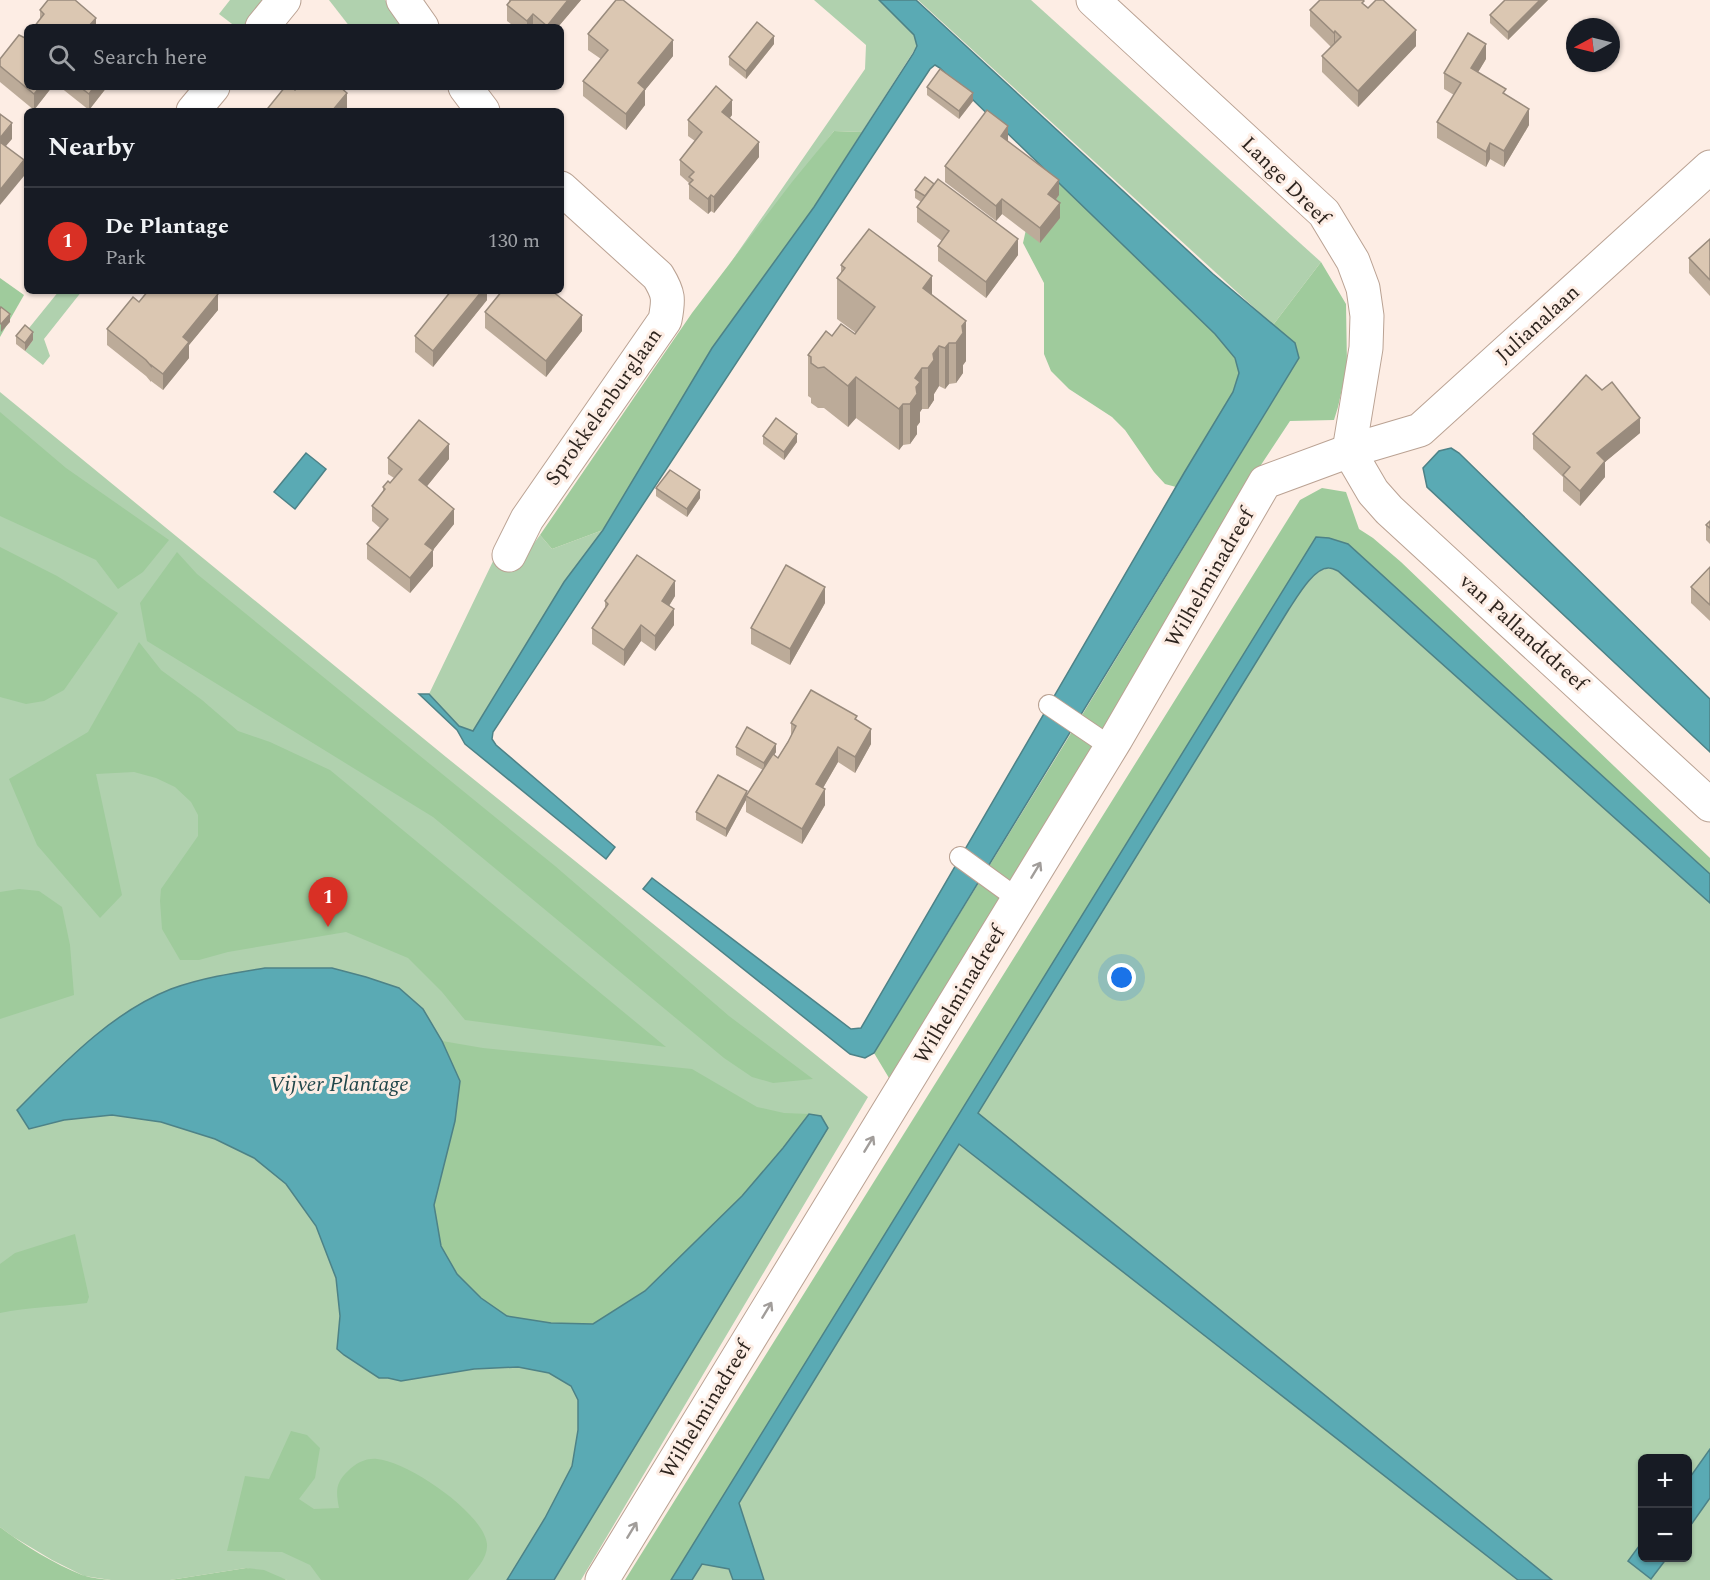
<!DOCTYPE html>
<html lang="en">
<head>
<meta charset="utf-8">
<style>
  :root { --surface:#171b24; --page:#20242c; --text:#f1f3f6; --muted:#9ea1a6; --line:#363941; --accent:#d93025 }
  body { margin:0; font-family:Spectral,serif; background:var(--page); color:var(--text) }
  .controls { position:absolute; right:18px; bottom:18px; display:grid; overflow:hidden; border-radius:9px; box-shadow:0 2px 4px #0004 }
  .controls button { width:54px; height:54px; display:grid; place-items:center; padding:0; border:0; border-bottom:2px solid var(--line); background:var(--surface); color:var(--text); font:30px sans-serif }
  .compass { position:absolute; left:1566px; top:18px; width:54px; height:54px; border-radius:50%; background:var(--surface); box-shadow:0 2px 4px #0004; rotate:263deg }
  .you { position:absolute; left:1122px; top:978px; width:21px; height:21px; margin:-15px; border:4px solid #fff; border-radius:50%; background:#1a73e8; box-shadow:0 0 0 9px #1a73e833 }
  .badge { display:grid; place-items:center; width:39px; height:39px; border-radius:50%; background:var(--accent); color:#fff; font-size:20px; font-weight:700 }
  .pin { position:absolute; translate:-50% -50px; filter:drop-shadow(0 2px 3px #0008) }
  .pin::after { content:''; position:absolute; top:32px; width:21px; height:18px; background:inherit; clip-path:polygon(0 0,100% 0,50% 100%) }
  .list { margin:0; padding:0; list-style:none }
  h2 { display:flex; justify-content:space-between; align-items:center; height:78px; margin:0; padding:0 24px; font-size:26px }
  h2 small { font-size:20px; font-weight:400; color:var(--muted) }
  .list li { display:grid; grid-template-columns:39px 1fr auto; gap:18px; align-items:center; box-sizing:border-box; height:108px; padding:0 24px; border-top:2px solid var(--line) }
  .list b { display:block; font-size:22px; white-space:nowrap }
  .list p { margin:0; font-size:20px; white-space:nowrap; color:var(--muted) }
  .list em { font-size:20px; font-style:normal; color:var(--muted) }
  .icon { flex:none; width:33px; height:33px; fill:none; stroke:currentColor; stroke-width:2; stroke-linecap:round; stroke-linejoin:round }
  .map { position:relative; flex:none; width:1710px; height:1580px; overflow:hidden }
  .search { position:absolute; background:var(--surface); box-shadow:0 2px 4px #0004; left:24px; top:24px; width:540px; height:66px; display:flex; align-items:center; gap:15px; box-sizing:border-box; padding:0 21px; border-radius:9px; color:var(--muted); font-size:22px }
  .panel { position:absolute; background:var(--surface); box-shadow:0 2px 4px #0004; left:24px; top:108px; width:540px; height:186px; border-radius:9px }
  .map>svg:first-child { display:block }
</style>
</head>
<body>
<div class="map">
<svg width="1710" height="1580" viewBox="0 0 1710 1580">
  <rect width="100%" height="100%" fill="#fdede4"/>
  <g fill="#b0d1ae">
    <path d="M230 0H265L243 27H236L219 14Z"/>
    <path d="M329 0H385L404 27H350Z"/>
    <path d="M814 0H879L914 35 917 46 862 132 834 131 729 265 865 69 866 45Z"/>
    <path d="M918 0H1031L1321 262 1273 325Z"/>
    <path d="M59 291H82L44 339 50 356 43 365 25 351 33 340 25 333Z"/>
    <path d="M0 392 446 757 868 1097 581 1580H287L246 1568 170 1580H111L84 1576 52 1560 12 1536 0 1527Z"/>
    <path d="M603 530 564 582 473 731 459 726 429 694 497 553 521 561 540 535 552 549Z"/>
    <path d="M1330 568 1338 571 1710 903V1449L1688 1480V1458H1642V1542L1628 1561 1651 1579 1667 1558H1688V1529L1710 1498V1580H1552L977 1113 1289 609C1300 594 1310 570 1330 568Z"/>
    <path d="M959 1144 1518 1580H764L739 1503Z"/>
    <path d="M702 1564 730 1569 733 1580H692Z"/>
  </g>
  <g fill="#9fcb9c">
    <path d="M834 131 862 132 814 207 712 348 603 530 552 549 540 535 692 313 792 182Z"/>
    <path d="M1056 180 1215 334 1235 358 1239 373 1233 392 1176 487 1165 484 1154 472 1125 430 1112 417 1069 389 1051 371 1044 354V283L1023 243 1029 216Z"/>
    <path d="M1321 262 1346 304 1347 366 1338 407 1334 420 1290 421 1253 477 895 1088 874 1053 1065 743 1299 358 1295 343 1273 325Z"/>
    <path d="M0 278 24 295 0 337Z"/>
    <path d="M0 412 66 468 169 540 143 572 118 589 96 560 0 516Z"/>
    <path d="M1322 488 1346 492 1359 529 1373 538 1401 562 1710 858V875L1348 544 1329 538H1316L671 1580H625L1300 500Z"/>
    <path d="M0 547 57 576 118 613 64 690 44 701 26 704 0 697Z"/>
    <path d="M177 552 197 574 555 866 729 1016 813 1079 773 1083 752 1077 724 1058 433 817 147 641 140 603Z"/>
    <path d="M139 642 161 670 202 700 238 731 270 742 330 770 666 1047 465 1020 442 992 408 958 346 932 228 952 199 960H180L162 929 160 901 161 889 198 836V815L191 802 175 787 156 778 134 772 96 774 122 895 100 918 37 845 9 779 88 732Z"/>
    <path d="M19 889 39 891 62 907 70 945 74 995 0 1019V892Z"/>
    <path d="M442 1041 483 1048 692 1069 757 1107 784 1113 809 1114 783 1148 742 1196 645 1291 593 1324 551 1323 507 1316 481 1299 457 1274 441 1246 434 1205 455 1121 460 1081Z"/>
    <path d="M75 1234 89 1297 87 1303C58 1307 28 1307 0 1313V1264L15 1253Z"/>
    <path d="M291 1431 307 1435 320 1448 315 1478 299 1499 314 1509 339 1508C336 1492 335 1483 348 1471 356 1463 366 1458 377 1459 407 1461 484 1513 487 1544 488 1558 476 1569 468 1580H321L310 1565 282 1552 227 1551 245 1476 269 1479Z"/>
    <path d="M0 1527C23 1545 55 1564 82 1575 91 1578 102 1579 111 1580H0Z"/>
    <path d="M246 1568 264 1570 287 1580H170Z"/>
  </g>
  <g fill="#5aaab4" stroke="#4d8287" stroke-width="1.5">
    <path d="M879 0H916L1213 274 1295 343 1299 358 874 1053 865 1058 850 1054 643 889 652 878 851 1029 861 1028 1184 473 1233 392 1239 373 1235 358 1215 334 940 68 935 65 930 69 493 732 492 739 496 745 615 847 606 859 465 744 457 730 419 694H429L459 726 473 731 564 582 603 530 712 348 814 207 913 54 917 46 914 35Z"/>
    <path d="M1451 448 1459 453 1710 699V752L1427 487 1423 468 1439 451Z"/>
    <path d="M306 453 326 469 295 509 274 492Z"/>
    <path d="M1316 537 1329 538 1348 544 1710 874V903L1338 571C1336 570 1332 568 1329 568 1314 567 1297 597 1289 609L978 1113 1552 1580H1518L959 1144 739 1503 764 1580H733L729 1569 702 1564 692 1580H671Z"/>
    <path d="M265 968H332L366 977 399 988 423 1009 442 1041 460 1081 455 1121 434 1205 441 1246 457 1274 481 1298 507 1316 551 1323 593 1324 645 1291 742 1196 783 1148 809 1114 821 1116 828 1128 554 1580H507L545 1518 572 1466 578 1430V1400L571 1386 549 1373 518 1367 474 1369 401 1381 388 1378H379L344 1355 337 1349 340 1316 336 1278 316 1226 286 1184 254 1158 215 1139 161 1122 112 1115 64 1120 29 1129 17 1110C62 1065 110 1013 171 989 201 978 233 973 265 968Z"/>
    <path d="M1710 1449V1498L1688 1529V1480Z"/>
    <path d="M1642 1542V1558H1667L1651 1579 1628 1561Z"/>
  </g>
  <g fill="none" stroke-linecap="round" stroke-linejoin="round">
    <defs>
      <g id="lane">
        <path d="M1049 705 1111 747"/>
        <path d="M960 857 1018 899"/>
      </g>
      <g id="street">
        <path d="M403 0 422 27"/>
        <path d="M1093 0 1324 213 1353 261 1363 288 1367 316 1366 348 1349 451"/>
        <path d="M262 27 284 0"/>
        <path d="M465 87 483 111"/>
        <path d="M193 111 213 87"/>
        <path d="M1349 451 1373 492 1389 510 1710 805"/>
        <path d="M509 555 527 519 665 320C669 299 669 294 658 276L561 188"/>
        <path d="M602 1580 1116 739 1265 482 1349 451 1420 430 1710 167"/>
      </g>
    </defs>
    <use href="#lane" stroke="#baa293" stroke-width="22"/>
    <use href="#street" stroke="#baa293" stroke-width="35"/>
    <use href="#lane" stroke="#fff" stroke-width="20"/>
    <use href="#street" stroke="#fff" stroke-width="33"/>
  </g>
  <g fill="#bcab99">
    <path d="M509 0H581L558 27H515L507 21V5L509 3Z"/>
    <path d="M1505 0H1548L1508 40 1490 23V15Z"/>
    <path d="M1364 4 1416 46 1358 107 1322 72V56L1331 47 1310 26V10Z"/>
    <path d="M40 10 96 27 40 19Z"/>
    <path d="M588 34 673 56 645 90V105L626 130 583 96V81L601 59 588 50Z"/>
    <path d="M25 38 52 87 34 110 0 82V59Z"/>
    <path d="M774 44 746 79 729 65V57Z"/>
    <path d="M1486 59 1478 72 1506 95 1529 125 1504 167 1490 159 1486 167 1437 138V122L1454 95 1444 89V73Z"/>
    <path d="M60 87H107L89 110Z"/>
    <path d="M927 87 973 101 959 119 927 95Z"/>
    <path d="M732 115 730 118 759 157 714 213 711 211 708 214 689 199V183L680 175V160L695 141 688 136V120Z"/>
    <path d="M1008 141 1059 195 1056 200 1060 218 1040 243 1002 214 996 221 945 182V166Z"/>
    <path d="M915 190 1018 255 986 298 938 261V246L942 241 917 222V207L921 202 915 198Z"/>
    <path d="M1710 239V296L1689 273V258Z"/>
    <path d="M841 265 932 295 966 361 963 365V373L956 383 949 384 945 389 939 386 934 394V400L928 409H922L920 412V422L917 426V434L910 444 903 445 899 450 856 418 848 427 824 408H818L811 403V398L808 396V355L856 333 837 319V278L841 273Z"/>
    <path d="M487 291V300L433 367 415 352V336Z"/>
    <path d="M139 302 218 310 189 345V358L163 390 151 381V382L146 376 107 345V329Z"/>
    <path d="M485 312 582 331 546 377 485 328Z"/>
    <path d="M16 336 33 340 25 351 16 344Z"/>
    <path d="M1640 433 1605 462V477L1580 506 1563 491V477L1533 449V434Z"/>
    <path d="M763 436 797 442 784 460 763 444Z"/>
    <path d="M388 458 449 459 427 486 454 524 433 550V566L410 593 367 559V544L380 528 372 521V506L383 492V487L390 483 394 478 388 474Z"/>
    <path d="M656 488 700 498 687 517 656 496Z"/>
    <path d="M1710 521V544L1706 540V525Z"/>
    <path d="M1710 567V621L1691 603V587Z"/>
    <path d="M675 596 669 606 674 625 655 651 641 641 624 666 592 644V628L605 608V601Z"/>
    <path d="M825 603 790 665 751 644V628Z"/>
    <path d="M857 720 871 744 855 773 838 762 823 788 825 805 802 844 746 812V800L726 837 696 820V812L747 795 763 770 736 755V747L776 752 774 755 778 758 791 736V723Z"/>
  </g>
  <g fill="#998b7d">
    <path d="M568 0H581L558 27H547V26Z"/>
    <path d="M1540 0H1548L1508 40V32Z"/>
    <path d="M533 14V27H527V21Z"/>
    <path d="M96 18V27H88Z"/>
    <path d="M1416 30V46L1358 107V91Z"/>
    <path d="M1335 31V47L1334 49V33Z"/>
    <path d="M774 36V44L746 79V71Z"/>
    <path d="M673 40V56L645 90V105L626 130V114L638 83Z"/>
    <path d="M1486 44V59L1471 84V68Z"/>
    <path d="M40 87H52L34 110V94Z"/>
    <path d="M94 87H107L89 110V94Z"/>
    <path d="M347 93V108L345 111H332Z"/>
    <path d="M973 93V101L959 119V111Z"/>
    <path d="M732 100V115L722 127V112Z"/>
    <path d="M1529 109V125L1504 167V151Z"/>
    <path d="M12 123V139L0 153V138Z"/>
    <path d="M1008 126V142L1001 136Z"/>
    <path d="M759 142V157L714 213V197Z"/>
    <path d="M1490 143V159L1486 167V152Z"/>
    <path d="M24 160V176L0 205V190Z"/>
    <path d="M1059 180V195L1048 209V194Z"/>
    <path d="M711 195V211L708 214V199Z"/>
    <path d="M1002 199V214L996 221V206Z"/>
    <path d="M1060 203V218L1040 243V228Z"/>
    <path d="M1018 239V255L986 298V282Z"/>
    <path d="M932 276V317L923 288Z"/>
    <path d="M482 291H487V300L433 367V351Z"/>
    <path d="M218 294V310L189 345V358L163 390V374L183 337Z"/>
    <path d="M10 314V322L1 332V324Z"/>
    <path d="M582 315V331L546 377V361Z"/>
    <path d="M966 321V361L963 365V373L956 383V343L962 326Z"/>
    <path d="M33 332V340L25 351V343Z"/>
    <path d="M949 343V384L945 389V348Z"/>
    <path d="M939 346V386L934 394V400L928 409V368L933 354Z"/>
    <path d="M922 368V409L920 412V422L917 426V434L910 444V404L915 378Z"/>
    <path d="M856 377V418L848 427V386Z"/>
    <path d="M903 404V445L899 450V409Z"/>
    <path d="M1640 418V433L1605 462V477L1580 506V491L1597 453Z"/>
    <path d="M797 434V442L784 460V452Z"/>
    <path d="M449 444V459L419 496V480Z"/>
    <path d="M700 490V498L687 517V509Z"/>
    <path d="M454 509V524L433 550V566L410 593V578L425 544Z"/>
    <path d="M675 581V596L662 617V601Z"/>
    <path d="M825 587V603L790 665V649Z"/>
    <path d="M674 609V625L655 651V636Z"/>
    <path d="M641 625V641L624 666V650Z"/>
    <path d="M871 729V744L855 773V757Z"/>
    <path d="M776 744V752L764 771V763Z"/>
    <path d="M838 747V762L816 800V784Z"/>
    <path d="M825 789V805L802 844V829Z"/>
    <path d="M747 791 746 800 726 837V829Z"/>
  </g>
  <g fill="#dbc7b2" stroke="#998b7d" stroke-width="1.5">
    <path d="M48 0H75L96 18 88 27H34L44 14 40 10Z"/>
    <path d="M511 0H568L547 26 533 14 527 21 507 5Z"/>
    <path d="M616 0H623L673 40 638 83 645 89 626 114 583 81 608 50 588 34Z"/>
    <path d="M1320 0H1363L1364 1 1362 3 1368 8 1376 0H1383L1416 30 1358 91 1322 56 1341 37 1335 31 1334 33 1310 10Z"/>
    <path d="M1505 0H1540L1508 32 1490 15Z"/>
    <path d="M757 22 774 36 746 71 729 57Z"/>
    <path d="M1468 33 1486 44 1471 68 1506 89 1503 93 1529 109 1504 151 1490 143 1486 152 1437 122 1461 83 1444 73Z"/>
    <path d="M19 35 25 38 27 35V87H40L34 94 0 66V59Z"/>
    <path d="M940 69 973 93 959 111 927 87Z"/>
    <path d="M716 86 732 100 722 112 759 142 714 197 711 195 708 199 689 184 693 180 689 177 694 172 680 160 702 132 688 120Z"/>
    <path d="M80 87H94L89 94Z"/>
    <path d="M285 87H291L295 90 298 87H340L347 93 332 111H273L268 108Z"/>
    <path d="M987 110 1008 126 1001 136 1059 180 1048 194 1060 203 1040 228 1002 199 996 206 945 166Z"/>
    <path d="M0 114 12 123 0 138Z"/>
    <path d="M0 142 24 160 0 190Z"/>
    <path d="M925 177 934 184 925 196 915 190Z"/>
    <path d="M938 179 1018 239 986 282 938 246 949 231 917 207Z"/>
    <path d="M869 229 932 276 923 288 966 321 962 326 963 333 956 343H949L945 348 939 346 933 354 934 360 928 368H922L915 378 920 382 916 387 917 394 910 404H903L899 409 856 377 848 386 824 367 818 368 811 363V357L808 355 826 331 832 336 841 324 855 334 875 307 837 278 845 268 841 265Z"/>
    <path d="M1710 239V280L1689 258Z"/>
    <path d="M148 291H214L218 294 183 337 189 342 163 374 151 365V366L146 360 107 329 133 297 139 302Z"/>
    <path d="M451 291H482L433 351 415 336Z"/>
    <path d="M502 291H552L582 315 546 361 485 312Z"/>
    <path d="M1 307 10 314 1 324 0 323V309Z"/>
    <path d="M25 325 33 332 25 343 16 336Z"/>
    <path d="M1586 375 1602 390 1612 382 1640 418 1597 453 1605 461 1580 491 1563 475 1570 467 1533 434Z"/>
    <path d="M776 418 797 434 784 452 763 436Z"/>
    <path d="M419 420 449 444 419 480 454 509 425 544 433 550 410 578 367 544 388 519 372 506 385 489 383 487 388 481 390 483 402 469 388 458Z"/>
    <path d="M670 470 700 490 687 509 656 488Z"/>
    <path d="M1710 521V528L1706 525Z"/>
    <path d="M637 555 675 581 662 601 674 609 655 636 641 625 624 650 592 628 608 604 605 601Z"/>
    <path d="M786 565 825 587 790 649 751 628Z"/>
    <path d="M1710 567V605L1691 587Z"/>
    <path d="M811 690 857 716 855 719 871 729 855 757 838 747 816 784 825 789 802 829 746 796 773 754 778 758 788 742 796 726 791 723Z"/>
    <path d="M747 727 776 744 764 763 736 747Z"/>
    <path d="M718 775 747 791 726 829 696 812Z"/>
  </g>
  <defs><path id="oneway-shaft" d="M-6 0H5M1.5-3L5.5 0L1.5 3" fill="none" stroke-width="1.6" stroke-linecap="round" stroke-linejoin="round" transform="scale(1.5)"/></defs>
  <g stroke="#a19d9a">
    <use href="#oneway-shaft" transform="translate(1036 870) rotate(-59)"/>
    <use href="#oneway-shaft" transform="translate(869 1144) rotate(-59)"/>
    <use href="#oneway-shaft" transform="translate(767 1310) rotate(-59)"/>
    <use href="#oneway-shaft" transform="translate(632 1530) rotate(-59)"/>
  </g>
  <g text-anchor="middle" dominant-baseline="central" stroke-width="6" stroke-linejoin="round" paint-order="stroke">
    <g font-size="21" fill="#2e251f" stroke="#fdede4">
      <text transform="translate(1285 181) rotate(45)">Lange Dreef</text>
      <text transform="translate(1538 324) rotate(-42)">Julianalaan</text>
      <text transform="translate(604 407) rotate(-55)">Sprokkelenburglaan</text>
      <text transform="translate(1210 578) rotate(-60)">Wilhelminadreef</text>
      <text transform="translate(1523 633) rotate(42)">van Pallandtdreef</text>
      <text transform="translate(960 995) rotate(-59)">Wilhelminadreef</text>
      <text transform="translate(706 1410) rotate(-59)">Wilhelminadreef</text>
    </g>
    <g font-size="22" font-style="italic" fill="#21474b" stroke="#fdede4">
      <text x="339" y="1084">Vijver Plantage</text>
    </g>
  </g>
</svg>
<div class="controls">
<button>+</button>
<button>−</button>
</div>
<svg class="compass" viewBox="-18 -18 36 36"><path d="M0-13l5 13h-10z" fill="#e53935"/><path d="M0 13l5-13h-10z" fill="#9ea1a6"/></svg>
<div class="you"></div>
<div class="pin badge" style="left:328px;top:927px">1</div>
<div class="search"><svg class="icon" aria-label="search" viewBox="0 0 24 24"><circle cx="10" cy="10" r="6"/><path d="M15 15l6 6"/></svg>Search here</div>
<section class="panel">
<h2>Nearby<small></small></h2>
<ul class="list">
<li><span class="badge">1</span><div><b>De Plantage</b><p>Park</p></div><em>130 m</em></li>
</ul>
</section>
</div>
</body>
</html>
